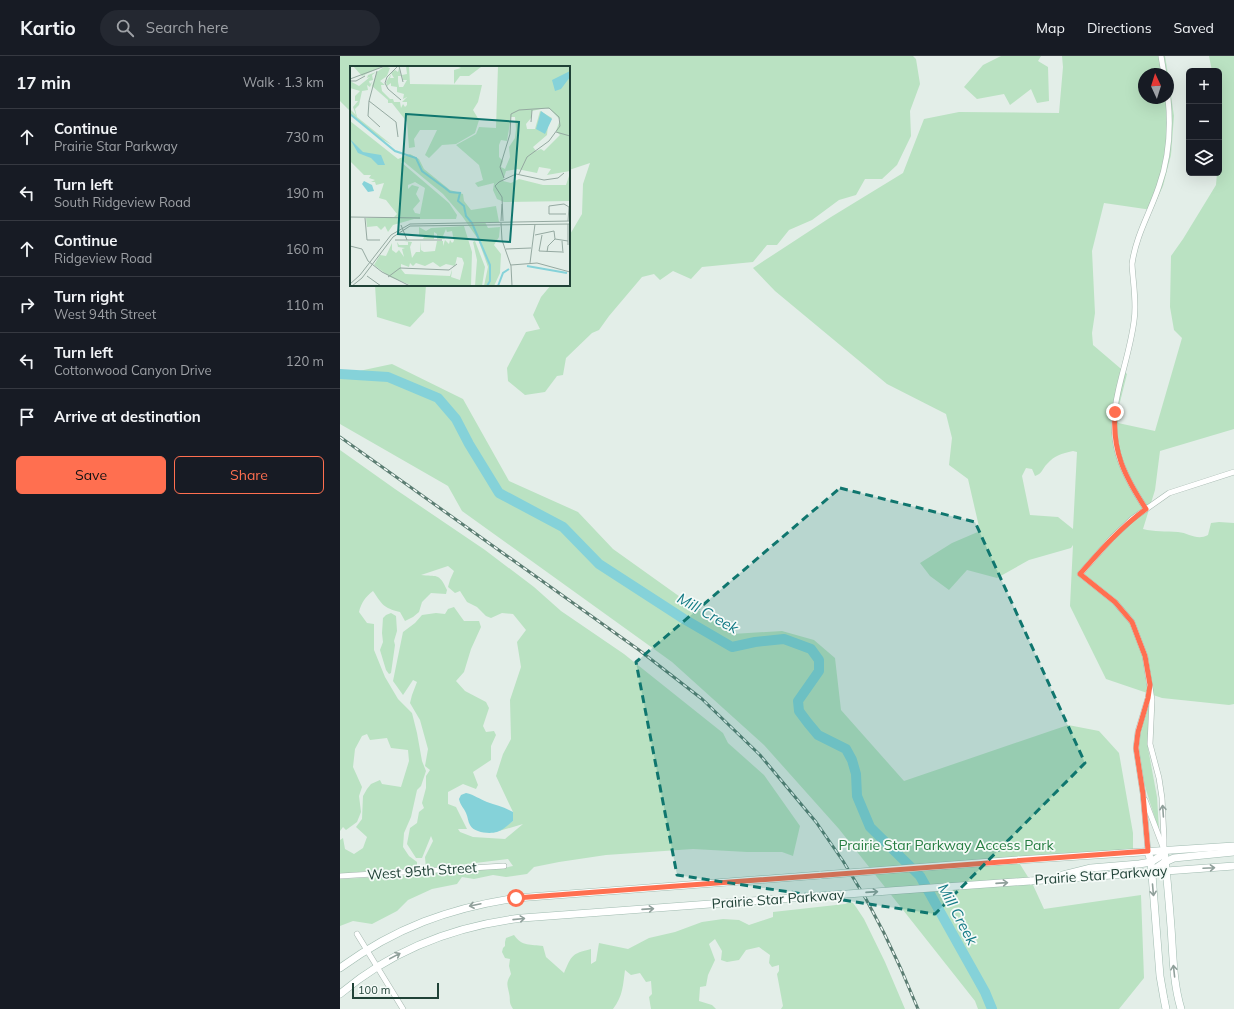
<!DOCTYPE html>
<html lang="en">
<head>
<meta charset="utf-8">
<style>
  :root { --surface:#171b24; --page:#242831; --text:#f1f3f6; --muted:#9ea1a6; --line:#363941; --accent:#ff6f50 }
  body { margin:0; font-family:Mulish,sans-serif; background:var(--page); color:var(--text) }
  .controls { position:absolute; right:12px; top:12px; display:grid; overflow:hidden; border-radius:6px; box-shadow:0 4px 16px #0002 }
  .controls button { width:36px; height:36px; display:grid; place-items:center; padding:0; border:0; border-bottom:1px solid var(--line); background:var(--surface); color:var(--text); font:20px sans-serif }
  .compass { position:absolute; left:798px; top:12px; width:36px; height:36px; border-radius:50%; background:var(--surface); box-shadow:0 4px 16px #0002; rotate:356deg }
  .scale { position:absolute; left:12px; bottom:10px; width:87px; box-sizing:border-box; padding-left:4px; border:2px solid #204237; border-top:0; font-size:11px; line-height:14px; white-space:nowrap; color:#204237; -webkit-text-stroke:3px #f4faf7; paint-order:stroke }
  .stop { position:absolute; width:12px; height:12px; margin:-9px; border:3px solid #ff6f50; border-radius:50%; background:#fff }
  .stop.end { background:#ff6f50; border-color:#fff; box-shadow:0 1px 4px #0008 }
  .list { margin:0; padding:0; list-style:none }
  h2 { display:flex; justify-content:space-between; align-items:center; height:52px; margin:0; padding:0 16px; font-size:17px }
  h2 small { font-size:13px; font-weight:400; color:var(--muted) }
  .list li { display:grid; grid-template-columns:26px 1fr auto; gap:12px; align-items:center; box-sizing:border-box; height:56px; padding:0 16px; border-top:1px solid var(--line) }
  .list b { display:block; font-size:15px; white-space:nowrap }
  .list p { margin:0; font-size:13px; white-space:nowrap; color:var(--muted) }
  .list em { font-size:13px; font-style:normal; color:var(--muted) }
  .actions { display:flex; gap:8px; padding:12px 16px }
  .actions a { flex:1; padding:9px 0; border:1px solid var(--accent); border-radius:6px; text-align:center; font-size:14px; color:var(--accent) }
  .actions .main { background:var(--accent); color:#111 }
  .icon { flex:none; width:22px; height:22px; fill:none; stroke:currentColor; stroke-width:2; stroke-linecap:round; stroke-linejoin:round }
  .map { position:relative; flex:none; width:894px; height:953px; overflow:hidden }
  header { display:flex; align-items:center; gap:24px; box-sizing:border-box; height:56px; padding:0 20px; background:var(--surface); border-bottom:1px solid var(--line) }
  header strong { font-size:19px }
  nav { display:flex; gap:22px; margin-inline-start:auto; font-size:14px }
  .search { width:280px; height:36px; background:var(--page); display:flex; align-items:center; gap:10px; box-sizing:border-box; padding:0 14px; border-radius:22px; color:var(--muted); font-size:15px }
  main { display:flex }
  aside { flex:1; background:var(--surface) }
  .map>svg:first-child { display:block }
</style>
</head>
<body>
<header>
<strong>Kartio</strong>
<div class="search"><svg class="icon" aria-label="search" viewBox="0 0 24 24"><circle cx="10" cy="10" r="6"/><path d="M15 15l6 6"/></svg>Search here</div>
<nav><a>Map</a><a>Directions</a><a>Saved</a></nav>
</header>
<main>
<aside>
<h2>17 min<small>Walk · 1.3 km</small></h2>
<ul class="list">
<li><svg class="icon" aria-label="ahead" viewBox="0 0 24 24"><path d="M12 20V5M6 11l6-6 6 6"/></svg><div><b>Continue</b><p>Prairie Star Parkway</p></div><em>730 m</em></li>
<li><svg class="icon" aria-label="left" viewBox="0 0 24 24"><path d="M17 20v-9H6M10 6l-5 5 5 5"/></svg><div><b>Turn left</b><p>South Ridgeview Road</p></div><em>190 m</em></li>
<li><svg class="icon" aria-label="ahead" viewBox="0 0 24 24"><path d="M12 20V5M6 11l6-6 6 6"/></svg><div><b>Continue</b><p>Ridgeview Road</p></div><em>160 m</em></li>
<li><svg class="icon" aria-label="right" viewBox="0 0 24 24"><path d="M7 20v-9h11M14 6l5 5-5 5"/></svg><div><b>Turn right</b><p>West 94th Street</p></div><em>110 m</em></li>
<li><svg class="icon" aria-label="left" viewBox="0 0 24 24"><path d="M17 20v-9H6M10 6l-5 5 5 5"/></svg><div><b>Turn left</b><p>Cottonwood Canyon Drive</p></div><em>120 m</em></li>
<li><svg class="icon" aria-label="arrive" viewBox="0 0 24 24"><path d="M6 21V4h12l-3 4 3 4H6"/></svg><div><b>Arrive at destination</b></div></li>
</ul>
<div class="actions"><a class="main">Save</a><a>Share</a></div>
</aside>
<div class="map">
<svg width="894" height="953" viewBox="0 0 894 953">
  <rect width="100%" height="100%" fill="#e3eee8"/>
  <g fill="#bae2c2" fill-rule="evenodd">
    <path d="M0 0H573L576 3 580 28 570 55 571 80 557 109 542 123H525L516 139 499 144 472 164 449 174 437 189H427L413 206 362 211 351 223 333 215 320 224 314 218 302 221 269 260 259 274 252 277 226 302 223 319 217 320 205 336 185 339 168 325 167 312 186 276 200 273 193 259 201 241 211 229H229V180L242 158 243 128 250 107 229 114V11H11V56L0 45Z"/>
    <path d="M661 0H701L698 5 708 11 709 45 697 47 691 33 670 49 664 38 637 43 624 31 643 9Z"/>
    <path d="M722 0H825L828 18H804V42H828V19L834 60 831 99 823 130 812 154 764 147 752 195 755 257 752 277 753 289 787 318 779 350 778 367 815 375 842 282 834 274 830 251 831 200 843 183 876 129 877 117H879V15H872L869 0H894V373L820 395 815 434 803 473C814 476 826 475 838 476 849 477 857 485 868 479L871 467 879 466 894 467V648L889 649 822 642 766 623 730 550 733 489 731 492 689 504 657 522 627 514 609 534 590 520 580 507 612 487 640 475 628 423 609 409 612 382 606 358 547 328 435 235 413 212 491 161 563 117 584 63 619 56 719 57 723 11ZM733 395 737 396 733 473 718 461 690 459 682 420 686 412 692 413 695 420C702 418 702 413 707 408 715 399 721 398 733 395Z"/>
    <path d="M35 229H86L84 256 70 271 37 261Z"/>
    <path d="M52 308 123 343 169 425 238 456 273 493 392 578 442 575 474 584 495 602 501 654 564 725 728 669 759 675 779 697 793 777V796L678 805 693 829 704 853 801 839 804 922 779 953H638L635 945 499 773 424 689 332 606 122 455 108 430 0 368V322L5 318Z"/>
    <path d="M0 394 55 433 145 494 194 531 221 555 284 598 383 677 388 687 424 719 460 770 453 800 442 796H407L353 793 266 799 219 806 194 811 187 818 166 821 153 819 134 823 122 821 117 828 92 833 68 844 57 855 32 868 13 865 0 870V823L77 819 87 816 164 812 173 810 168 803 86 813 85 801 93 785 91 780 82 802H76L67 788 70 772 77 767 79 756 84 752 82 747 86 732V720L90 714 85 710 88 693 80 664 70 647 72 639 77 626 73 624 63 639 53 625 63 576 75 567 82 559 96 557 105 558 108 553 114 551 124 565H139L141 571 131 593 124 616 116 625 125 635 146 646 149 652 143 670 146 676 154 675 156 679 151 690V704L133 716 138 729 136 733 123 728 108 736V748L116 751 127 773H118L120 776 133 781 165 783 183 768 159 775 173 765V756L156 720 163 698 171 683 170 644 181 611 177 586 186 574 173 558 162 557 151 562 146 560 137 551 127 546 120 535 115 537 108 531 110 524 114 515 108 510 81 519C96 521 99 516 107 534L106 538 91 537 82 546 79 556 73 561 65 565 60 556C43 552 42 548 33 535 26 540 21 547 19 556L27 567 34 568V594L45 621 58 643 72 657 77 677 82 705 86 715 81 730 77 734 71 761 64 777 63 791 69 800 77 806V812L69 814H37L0 818V784L3 782 5 793 14 798 23 792 27 781 16 771 22 763 23 740 27 733 31 728 40 724 42 728 61 731 69 705 68 694 51 692 47 682 30 684 27 678 22 680 15 693 13 711 22 731 19 740 21 756 17 766 6 774 3 771 0 775Z"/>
    <path d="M51 557 56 560 57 575 54 585 55 589 51 617 49 618 46 614 40 594 43 586 42 577 43 562 46 559Z"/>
    <path d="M809 647 808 692 817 741 819 774C811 749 797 713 799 687 800 674 804 660 808 648Z"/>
    <path d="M510 846 513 847 516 851 524 863 545 906 565 953H441L443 950 437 918 439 915V909L432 911 429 907 430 899 419 891 406 894 399 904 387 906 381 904 382 895 375 883 369 888 375 904 368 919 366 930 360 931 359 945 372 949 376 953H311L309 941 312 938 311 925 306 926 300 917 291 919 285 914C283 929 283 940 273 953H173C168 945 171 945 169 937 167 928 166 927 171 918L169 910 170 903 165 902 162 896 163 892 165 890V886L166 882 174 879C182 891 191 888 203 890L206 901 224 917C232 899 231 898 251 893V908L256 905 259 887 288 893 309 882 335 876 362 866 383 863 399 864 409 869 433 861V856L505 848Z"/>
  </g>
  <path fill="#85d2d9" d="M126 737C135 739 139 743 147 746 156 749 164 751 173 756V765C168 769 163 774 157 776 150 778 134 777 130 769 128 766 128 761 126 757 124 752 120 749 119 743L121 739Z"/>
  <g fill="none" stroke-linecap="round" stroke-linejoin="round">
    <path stroke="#85d2d9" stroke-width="10" d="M0 318 48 321 98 342 116 363 129 388 159 437 223 471 259 508 344 563 392 591 415 586 444 583 471 593 479 604V615L458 645 459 655 468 667 478 679 506 693 512 704 516 718 517 740 530 771 580 820 645 936 652 953"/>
    <defs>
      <g id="street">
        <path d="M821 0 824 18"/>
        <path d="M806 453C780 414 767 384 778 336 783 313 791 289 794 265 797 247 793 227 792 208 796 179 810 157 819 130 829 102 831 71 828 42"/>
        <path d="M805 744 823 791"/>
        <path d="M824 794V783L822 742 819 722 810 688 812 644 805 600 792 566 775 546 740 518 772 482 792 463 829 437 894 416"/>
        <path d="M808 795 803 738 796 692 798 675 808 642 809 636"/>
        <path d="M0 820 164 810"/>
        <path d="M17 878 63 953"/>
      </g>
      <g id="secondary">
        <path d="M824 794C827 819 829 845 831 871 833 899 833 926 841 953"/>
        <path d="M808 795 811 806 820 920 824 943 826 953"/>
        <path d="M678 804 894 790"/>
        <path d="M812 815 825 806 834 802 894 796"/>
        <path d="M723 819 751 812 799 808 811 806 819 801 824 794"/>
        <path d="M690 825 894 810"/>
        <path d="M0 912C55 872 109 852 176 842L481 819"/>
        <path d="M0 938C52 894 115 870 182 862L493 839"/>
      </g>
    </defs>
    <use href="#street" stroke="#a5b7af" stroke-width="6"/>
    <use href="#secondary" stroke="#a0bbb0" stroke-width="8"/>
    <use href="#street" stroke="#fff" stroke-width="5"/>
    <use href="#secondary" stroke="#fff" stroke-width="7"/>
    <defs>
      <path id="rail" d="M0 381 299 594 362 643 420 699 476 766 503 805 526 843 544 877 561 913 578 953"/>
    </defs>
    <use href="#rail" stroke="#5b7d72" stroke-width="3"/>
    <use href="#rail" stroke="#f4faf7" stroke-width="1.5" stroke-dasharray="4.5" stroke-linecap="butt"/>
    <defs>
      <g id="secondary-bridge">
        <path d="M481 819 678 804"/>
        <path d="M493 839 690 825"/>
      </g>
    </defs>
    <use href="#secondary-bridge" stroke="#a0bbb0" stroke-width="8" stroke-linecap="butt"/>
    <use href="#secondary-bridge" stroke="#fff" stroke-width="7"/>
  </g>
  <defs><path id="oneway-shaft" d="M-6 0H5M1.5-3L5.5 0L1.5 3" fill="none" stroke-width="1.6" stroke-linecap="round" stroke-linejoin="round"/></defs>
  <g stroke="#90a09b">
    <use href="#oneway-shaft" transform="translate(823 755) rotate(-94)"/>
    <use href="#oneway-shaft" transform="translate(869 812) rotate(-3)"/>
    <use href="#oneway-shaft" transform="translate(662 827) rotate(-4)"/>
    <use href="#oneway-shaft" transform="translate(813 834) rotate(85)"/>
    <use href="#oneway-shaft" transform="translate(532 836) rotate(-4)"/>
    <use href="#oneway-shaft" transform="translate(135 849) rotate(168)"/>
    <use href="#oneway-shaft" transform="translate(308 853) rotate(-4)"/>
    <use href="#oneway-shaft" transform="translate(179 863) rotate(-6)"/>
    <use href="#oneway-shaft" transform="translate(55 900) rotate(-28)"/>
    <use href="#oneway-shaft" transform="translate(834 915) rotate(-96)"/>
  </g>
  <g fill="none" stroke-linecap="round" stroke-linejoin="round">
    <path stroke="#ff6f50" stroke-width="5" d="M176 842 808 795 803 738 796 692 798 676 808 642 810 629 805 600 792 566 775 546 740 518C761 494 780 472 806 453 785 421 772 396 775 356"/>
  </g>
  <path fill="#0f766e" fill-opacity="0.2" stroke="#0f766e" stroke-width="3" stroke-dasharray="8 5" stroke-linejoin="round" d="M500 432 635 466 745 707 595 858 337 819 296 606Z"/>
  <g text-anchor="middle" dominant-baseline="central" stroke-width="3.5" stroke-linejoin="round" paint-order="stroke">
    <g font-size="14" fill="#267e42" stroke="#f4faf7">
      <text x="606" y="789">Prairie Star Parkway Access Park</text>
    </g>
    <g font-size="14" fill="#204237" stroke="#f4faf7">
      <text transform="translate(82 815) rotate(-4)">West 95th Street</text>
      <text transform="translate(761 819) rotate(-4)">Prairie Star Parkway</text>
      <text transform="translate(438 843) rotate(-4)">Prairie Star Parkway</text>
    </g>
    <g font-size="15" font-style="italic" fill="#137a85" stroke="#f4faf7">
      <text transform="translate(368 557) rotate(29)">Mill Creek</text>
      <text transform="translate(618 858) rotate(62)">Mill Creek</text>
    </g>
  </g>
  <g transform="translate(10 10)">
    <rect width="220" height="220" fill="#e3eee8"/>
    <path d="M3 0H33L12 10ZM35 0 40 2 37 10 30 15 35 19H31L32 25 40 33H43L44 36H50L51 42 53 38 55 41 57 39V36H52L57 31 53 33 54 28 47 26V21L41 20V17L37 20 36 16 41 8 40 12H44L41 7 45 4 48 6 49 2 51 10H48V16L49 21H53L57 14H53L52 9 57 8 56 0H59L60 18 132 19 128 36 123 44 129 54 125 67 106 78 92 79 79 92 75 89 87 64H70L64 73 65 81 59 82 57 56 42 37H38V34L22 20 27 6ZM106 0H130L131 1 119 10H110L104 18V4L111 2ZM148 0H220V105L197 109 201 103 189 101 187 107 167 103 156 105 153 115 161 117 169 113 193 119H216L220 107V135L154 136 147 133 143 124 144 117 128 121 125 117 133 114 129 99 106 79 126 68 129 61 146 62ZM195 42 200 43 210 54 206 65 210 69 194 85 191 83 186 85 183 81 197 69 198 59 202 52 190 45 185 63H177L176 58 181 52 182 45ZM161 51H165L166 63 165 72 159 81 160 91 155 103 151 101 153 95 149 91V79L151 74 157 75ZM26 6 22 9 23 14 19 15 20 18 22 16 20 21 17 19 18 24 12 25 9 39 5 43 7 51 42 79 28 71 0 48V43L6 49 3 41 8 35H5V30L10 25 0 22V15L9 20 20 11 17 12 18 9ZM0 55 48 93 60 88 69 93 74 103 100 124 113 128 114 135 121 144 146 140 149 156H135L138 162 150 161 149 171 144 179 151 188 150 207 144 220H134L138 201 128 173 112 150 93 128 53 95 51 96 99 137 107 149 106 153H64L43 159 38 166 35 160 31 164 27 160 17 161 16 152 44 151 47 148 36 134 29 132 34 117 26 119 25 116H21L25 114 19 112 21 109H14L0 95ZM65 116 75 122 70 148 65 147 63 143 70 135 66 128 69 121 62 119 58 123V119ZM114 160 122 186 121 220H63L40 211 24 199 30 189 36 190 42 177V184L46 187 49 184 54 191 52 183 55 182 48 181 47 176 49 179H58V176L54 175 62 176 60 181 62 192 66 186H70L71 175V184L74 186 85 185 87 175H93V180L95 174 99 178 100 174 102 177 104 175 102 165 97 166 96 163 93 170 95 173H87V168L84 166V173H73L74 171 69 169V161L76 165 81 162ZM107 191 112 192 114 197 110 214 101 211 102 205V204L100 210 55 208 51 203V198L59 201 60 197 63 200 66 197 75 200 83 196 90 201 96 198 105 200ZM125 175 135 201 132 220H125L127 194 123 176Z" fill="#bae2c2" fill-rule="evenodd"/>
    <path d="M220 5V11L211 23 205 25 202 14ZM191 45 202 53 195 68 186 63ZM0 73 13 86 31 89 35 99H28L21 92 8 87ZM14 115 22 119 24 125 18 126 12 118Z" fill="#85d2d9"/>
    <path fill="none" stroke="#85d2d9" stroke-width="2" d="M0 48 45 85 66 92 72 105 95 122 100 126 110 127 108 135 114 140 116 150 122 157 140 199V215L137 220M177 200 217 207M148 220 153 207 159 203"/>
    <path fill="none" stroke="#95a9a1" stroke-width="1" d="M48 0 37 11 35 17 38 23 51 34M49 0 53 16M27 5 19 35 46 56 48 71M0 13 35 0M0 15H6L15 10M19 35 18 50 30 61M181 56 182 44M206 66 220 70M154 112 150 101 160 68 161 48 169 44 199 42 209 51 210 60 199 75 177 91 169 108M216 148H199V140L214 138 219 141M0 151 70 152M15 152 17 174H30M151 155 152 138M153 155 152 131 145 120 149 116 166 108 194 114 208 112 214 107M218 155 219 141M151 157 152 174 161 200 162 220M218 158V179M51 159 57 174M185 169 204 165 205 173 218 175M192 169 189 185 212 186M45 174H92M212 175 213 187M0 180 12 183M12 183 18 195 32 206 60 220M156 183 181 182M197 186 198 180 205 173M180 197 185 158M161 199 187 197 220 206M17 210 31 220M38 211 50 202 99 204 107 198M0 218 10 209 41 169 60 158 220 155M2 220 12 212 43 171 60 160 220 158"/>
    <path fill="#0f766e" fill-opacity="0.15" stroke="#0f766e" stroke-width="2" d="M56 48 169 56 160 176 48 168Z"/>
    <rect width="220" height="220" fill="none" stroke="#204237" stroke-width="2"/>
  </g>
</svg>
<div class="controls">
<button>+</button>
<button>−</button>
<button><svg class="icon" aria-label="layers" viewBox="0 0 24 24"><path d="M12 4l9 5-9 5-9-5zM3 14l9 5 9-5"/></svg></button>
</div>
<svg class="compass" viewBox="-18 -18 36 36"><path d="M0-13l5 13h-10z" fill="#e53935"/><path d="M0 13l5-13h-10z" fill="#9ea1a6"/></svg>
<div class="scale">100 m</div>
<div class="stop" style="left:176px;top:842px"></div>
<div class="stop end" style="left:775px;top:356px"></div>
</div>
</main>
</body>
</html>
